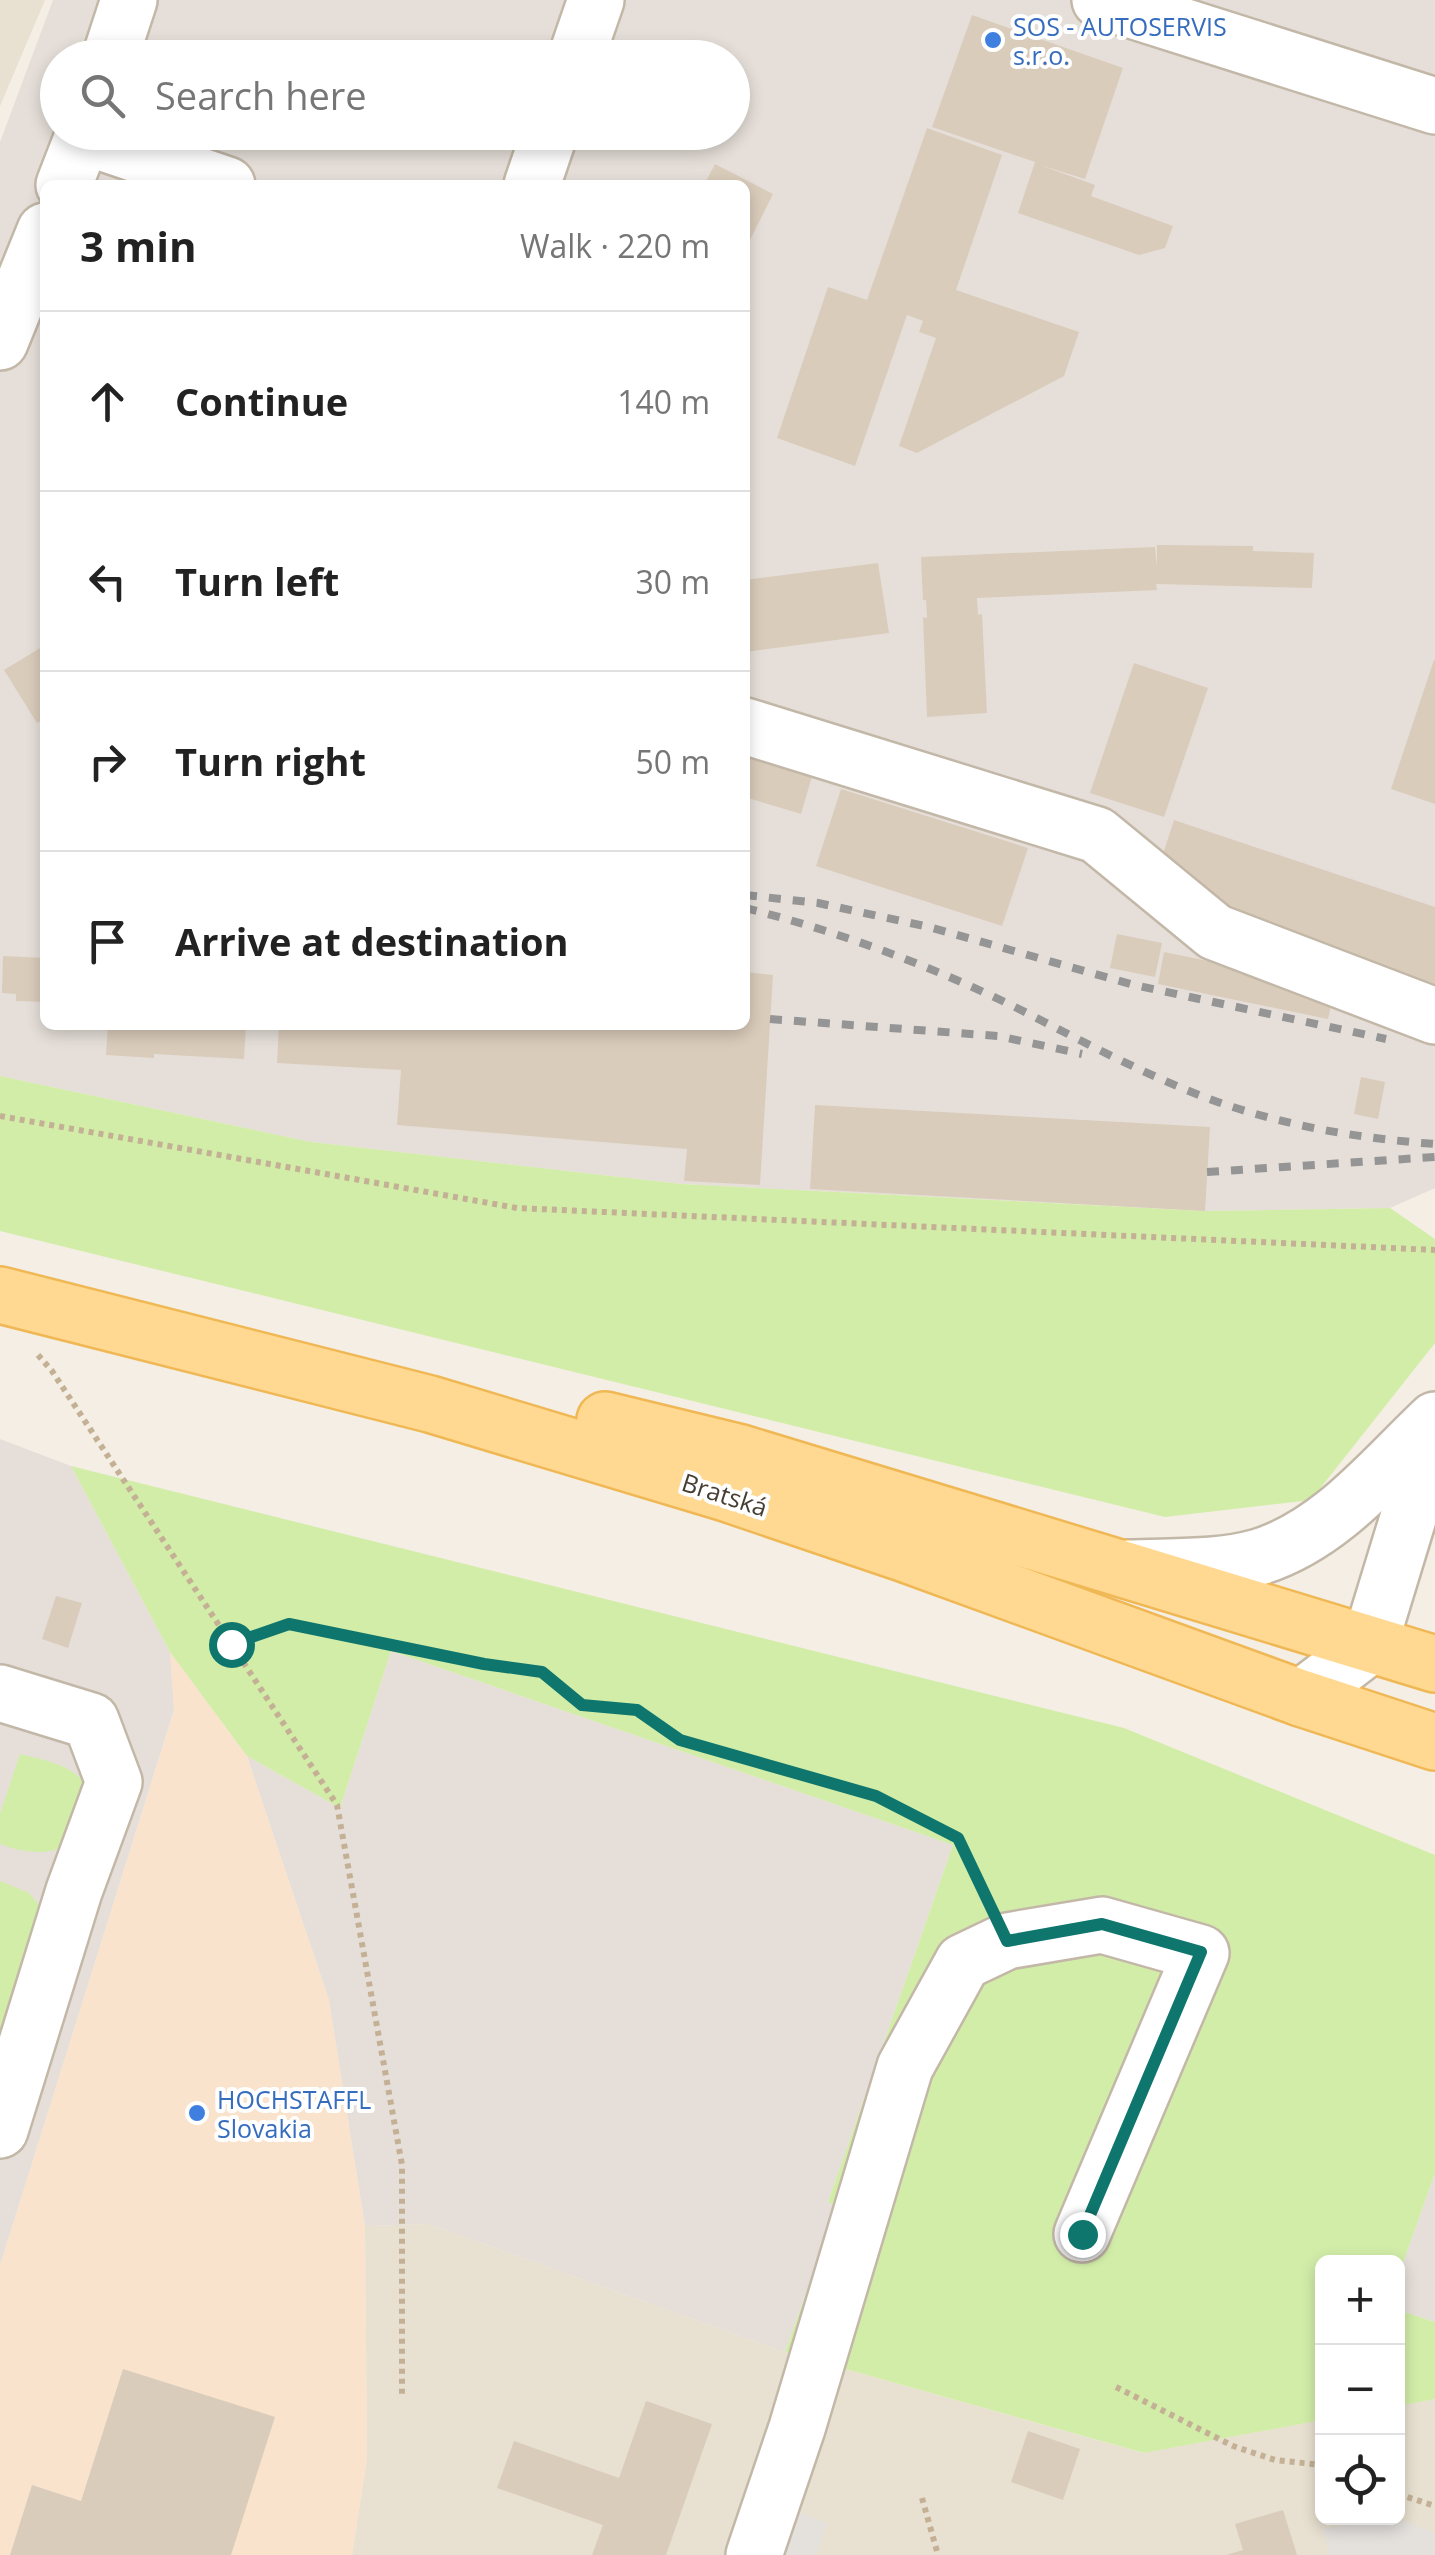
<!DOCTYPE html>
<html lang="en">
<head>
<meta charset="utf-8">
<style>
  :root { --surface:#fff; --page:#f2f2f2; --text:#222; --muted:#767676; --line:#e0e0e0 }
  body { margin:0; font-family:"Open Sans",sans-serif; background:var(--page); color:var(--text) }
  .controls { position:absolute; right:30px; bottom:30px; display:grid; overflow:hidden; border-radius:15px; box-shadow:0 5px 15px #0003 }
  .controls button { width:90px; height:90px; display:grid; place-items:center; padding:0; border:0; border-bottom:2px solid var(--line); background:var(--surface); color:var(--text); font:50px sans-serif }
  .stop { position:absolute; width:30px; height:30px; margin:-22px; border:8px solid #0f766e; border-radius:50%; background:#fff }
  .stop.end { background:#0f766e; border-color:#fff; box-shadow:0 2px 10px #0008 }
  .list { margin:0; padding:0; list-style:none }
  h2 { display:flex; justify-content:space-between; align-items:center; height:130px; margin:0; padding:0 40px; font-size:42px }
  h2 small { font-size:32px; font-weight:400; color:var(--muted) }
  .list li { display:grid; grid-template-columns:65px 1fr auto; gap:30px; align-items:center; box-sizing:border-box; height:180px; padding:0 40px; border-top:2px solid var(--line) }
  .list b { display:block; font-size:38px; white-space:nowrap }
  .list em { font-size:32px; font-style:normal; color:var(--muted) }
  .icon { flex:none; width:55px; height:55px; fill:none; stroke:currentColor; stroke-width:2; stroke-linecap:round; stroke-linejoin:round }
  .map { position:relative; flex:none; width:1435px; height:2555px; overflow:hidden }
  .search { position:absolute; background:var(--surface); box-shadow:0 5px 15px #0003; left:40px; top:40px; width:710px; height:110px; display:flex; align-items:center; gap:25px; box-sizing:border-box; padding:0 35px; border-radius:55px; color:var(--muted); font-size:38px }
  .panel { position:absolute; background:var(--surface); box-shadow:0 5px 15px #0003; left:40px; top:180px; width:710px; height:850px; border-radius:15px }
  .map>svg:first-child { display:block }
</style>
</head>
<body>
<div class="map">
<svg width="1435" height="2555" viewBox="0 0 1435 2555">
  <rect width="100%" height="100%" fill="#f4eee4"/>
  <g fill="#e8e0d1">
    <path d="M0 0H45L0 106Z"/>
    <path d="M429 2224 785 2352 1143 2453 1322 2420V2518H1398V2406L1435 2399V2555H352L367 2458 365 2226Z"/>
  </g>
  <path fill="#f9e3cc" d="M170 1652 247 1756 329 2000 365 2226 367 2458 352 2555H0V2265L174 1711Z"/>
  <g fill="#e6dfd9" fill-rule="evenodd">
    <path d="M53 0H1435V1188L1390 1208 1205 1211 681 1184 311 1142 0 1076V142ZM58 58H732V132H58ZM45 185H745V1025H45Z"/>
    <path d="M0 1439 71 1466 170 1652 174 1710 0 2265Z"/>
    <path d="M391 1651 953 1845 828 2202 837 2206 785 2352 429 2224 365 2226 329 2000 247 1756 340 1808Z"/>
    <path d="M1435 2173V2322L1398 2310V2277Z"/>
  </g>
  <g fill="#d2eda8">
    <path d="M0 1076 311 1142 681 1184 1205 1211 1390 1208 1435 1239V1343L1311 1500 1165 1517 0 1231Z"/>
    <path d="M71 1466 1124 1728 1435 1855V2173L1398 2277V2262H1322V2420L1144 2453 785 2352 837 2207 828 2202 953 1845 391 1651 340 1808 247 1756 170 1652Z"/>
    <path d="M20 1754C48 1761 71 1764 90 1788 87 1800 85 1816 80 1828 66 1860 26 1854 0 1844V1814Z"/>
    <path d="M0 1881 29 1893 45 1912 0 2093Z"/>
    <path d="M1398 2310 1435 2322V2399L1398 2406Z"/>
  </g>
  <g fill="#e4e1dd">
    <path d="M800 2513 827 2523 816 2555H785Z"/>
    <path d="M1399 2519 1435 2533V2555H1330L1323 2529Z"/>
  </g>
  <g fill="#daccbb">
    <path d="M972 15 1123 68 1085 179 1040 165 1095 185 1091 196 1173 226 1165 248 1139 255 1018 213 1035 162 932 127Z"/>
    <path d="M927 128 1002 155 956 290 1079 332 1064 376 917 453 899 446 936 338 919 332 923 321 907 315 855 466 777 438 828 287 867 300Z"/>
    <path d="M715 164 773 194 745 250V185H704Z"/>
    <path d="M1157 545 1253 546V551L1314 553 1312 588 1156 584 1157 590 977 598 978 615 982 614 987 713 927 717 923 617 927 618 926 600H923L921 557 1155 547 1157 567Z"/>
    <path d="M878 563 889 633 745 652V580Z"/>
    <path d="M45 645V718L37 723 4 670Z"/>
    <path d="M1434 660H1435V804L1391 789Z"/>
    <path d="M1134 663 1208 688 1164 817 1090 793Z"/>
    <path d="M745 753 813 773 801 814 745 797Z"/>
    <path d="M841 789 1028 848 1002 926 816 866Z"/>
    <path d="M1174 820 1435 907V985L1228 917 1205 902 1209 891 1182 882 1187 869 1161 860Z"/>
    <path d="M1117 934 1162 943 1155 977 1110 968Z"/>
    <path d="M1164 952 1335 987 1328 1019 1158 984Z"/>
    <path d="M3 956 45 958V1002L16 1001V994L2 993Z"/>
    <path d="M745 972 773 975 760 1185 684 1181 687 1149 397 1125 401 1070 277 1063 279 1025H745Z"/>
    <path d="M108 1025H246L244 1059 154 1054V1058L106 1055Z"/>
    <path d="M1361 1077 1385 1082 1378 1119 1354 1114Z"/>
    <path d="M815 1105 1210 1127 1205 1211 810 1189Z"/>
    <path d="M56 1596 82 1603 68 1648 42 1639Z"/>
    <path d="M123 2369 275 2417 231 2555H10L32 2485 81 2501Z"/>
    <path d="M646 2401 712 2424 666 2555H592L603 2525 497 2488 514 2441 619 2478Z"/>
    <path d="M1028 2431 1080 2449 1063 2500 1011 2482Z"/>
    <path d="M1283 2510 1297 2555H1226L1243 2550 1235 2524Z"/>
  </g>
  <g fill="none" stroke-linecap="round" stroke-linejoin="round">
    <defs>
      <g id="minor">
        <path d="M1100 0 1435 106"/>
        <path d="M110 58 129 0"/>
        <path d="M576 58 596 0"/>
        <path d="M85 132 83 136 227 185"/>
        <path d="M64 185 83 136"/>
        <path d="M532 185 550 132"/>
        <path d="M0 342 45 231"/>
        <path d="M745 726 1097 835 1215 932 1435 1016"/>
        <path d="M1128 1568C1171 1566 1217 1569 1259 1557 1331 1535 1382 1470 1435 1420"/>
        <path d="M0 1693 91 1721 114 1782 74 1891 0 2130"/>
        <path d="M1301 1698 1369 1646 1435 1430"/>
        <path d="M754 2555 797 2428 905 2067 963 1962 1007 1941 1102 1925 1201 1953 1082 2234"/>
      </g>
      <g id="major">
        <path d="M0 1295 430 1404 726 1493 903 1553 1301 1698 1435 1742"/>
        <path d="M605 1420 741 1453 1435 1664"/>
      </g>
    </defs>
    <use href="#minor" stroke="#c3b8a8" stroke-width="60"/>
    <use href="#major" stroke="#f0b855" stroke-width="60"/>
    <g stroke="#c4b095" stroke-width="6" stroke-dasharray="5 5" stroke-linecap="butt">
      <path d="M0 1116 517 1208 1435 1250"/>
      <path d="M38 1355 52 1371 337 1805 402 2165V2394"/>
      <path d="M231 1644 289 1624 483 1664 542 1672 582 1705 637 1709 680 1740 876 1797 958 1838 986 1896"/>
      <path d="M1116 2387 1233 2446 1275 2460 1322 2465"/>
      <path d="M1398 2494 1435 2506"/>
      <path d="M922 2498 938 2555"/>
    </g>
    <use href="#minor" stroke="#fff" stroke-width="55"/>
    <use href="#major" stroke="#ffd992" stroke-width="55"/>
    <g stroke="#959595" stroke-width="8" stroke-dasharray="12 12" stroke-linecap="butt">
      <path d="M745 895 818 903 929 927 1134 985 1386 1039"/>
      <path d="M745 908C837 931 932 966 1017 1008 1074 1037 1130 1067 1189 1091 1267 1123 1352 1138 1435 1144"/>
      <path d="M770 1019 998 1036 1082 1054"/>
      <path d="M1207 1172 1435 1157"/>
    </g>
  </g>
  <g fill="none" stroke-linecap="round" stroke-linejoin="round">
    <path stroke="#0f766e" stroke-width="12" d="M231 1644 289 1624 484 1664 542 1672 582 1705 637 1710 680 1740 876 1796 958 1838 1007 1941 1102 1924 1201 1952 1082 2234"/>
  </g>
  <g fill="#3f7fe0" stroke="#fff" stroke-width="4">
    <circle cx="993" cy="40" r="10"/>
    <circle cx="197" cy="2113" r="10"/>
  </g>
  <g text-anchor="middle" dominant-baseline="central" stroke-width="8" stroke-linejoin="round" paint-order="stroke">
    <g font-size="25" fill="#366cbe" stroke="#fff" text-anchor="start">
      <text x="1013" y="26">SOS - AUTOSERVIS<tspan x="1013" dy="29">s.r.o.</tspan></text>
      <text x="217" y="2099">HOCHSTAFFL<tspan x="217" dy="29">Slovakia</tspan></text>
    </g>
    <g font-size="25" fill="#473e33" stroke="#fff">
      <text transform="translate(725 1494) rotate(18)">Bratská</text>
    </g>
  </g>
</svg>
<div class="controls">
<button>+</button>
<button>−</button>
<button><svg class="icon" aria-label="locate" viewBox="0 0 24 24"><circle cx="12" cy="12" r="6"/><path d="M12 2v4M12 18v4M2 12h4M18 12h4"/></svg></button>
</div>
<div class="stop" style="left:231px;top:1644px"></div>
<div class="stop end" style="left:1082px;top:2234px"></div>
<div class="search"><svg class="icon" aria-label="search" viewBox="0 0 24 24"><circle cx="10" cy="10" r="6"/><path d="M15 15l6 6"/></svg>Search here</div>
<section class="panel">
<h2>3 min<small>Walk · 220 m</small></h2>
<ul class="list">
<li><svg class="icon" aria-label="ahead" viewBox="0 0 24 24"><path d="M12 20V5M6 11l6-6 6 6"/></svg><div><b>Continue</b></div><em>140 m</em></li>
<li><svg class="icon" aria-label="left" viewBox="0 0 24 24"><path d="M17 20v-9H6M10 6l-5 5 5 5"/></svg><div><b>Turn left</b></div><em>30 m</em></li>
<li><svg class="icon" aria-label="right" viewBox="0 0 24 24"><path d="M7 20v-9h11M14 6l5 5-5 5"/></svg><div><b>Turn right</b></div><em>50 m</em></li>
<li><svg class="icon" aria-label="arrive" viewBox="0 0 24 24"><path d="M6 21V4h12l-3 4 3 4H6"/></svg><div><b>Arrive at destination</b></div></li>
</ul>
</section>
</div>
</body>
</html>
